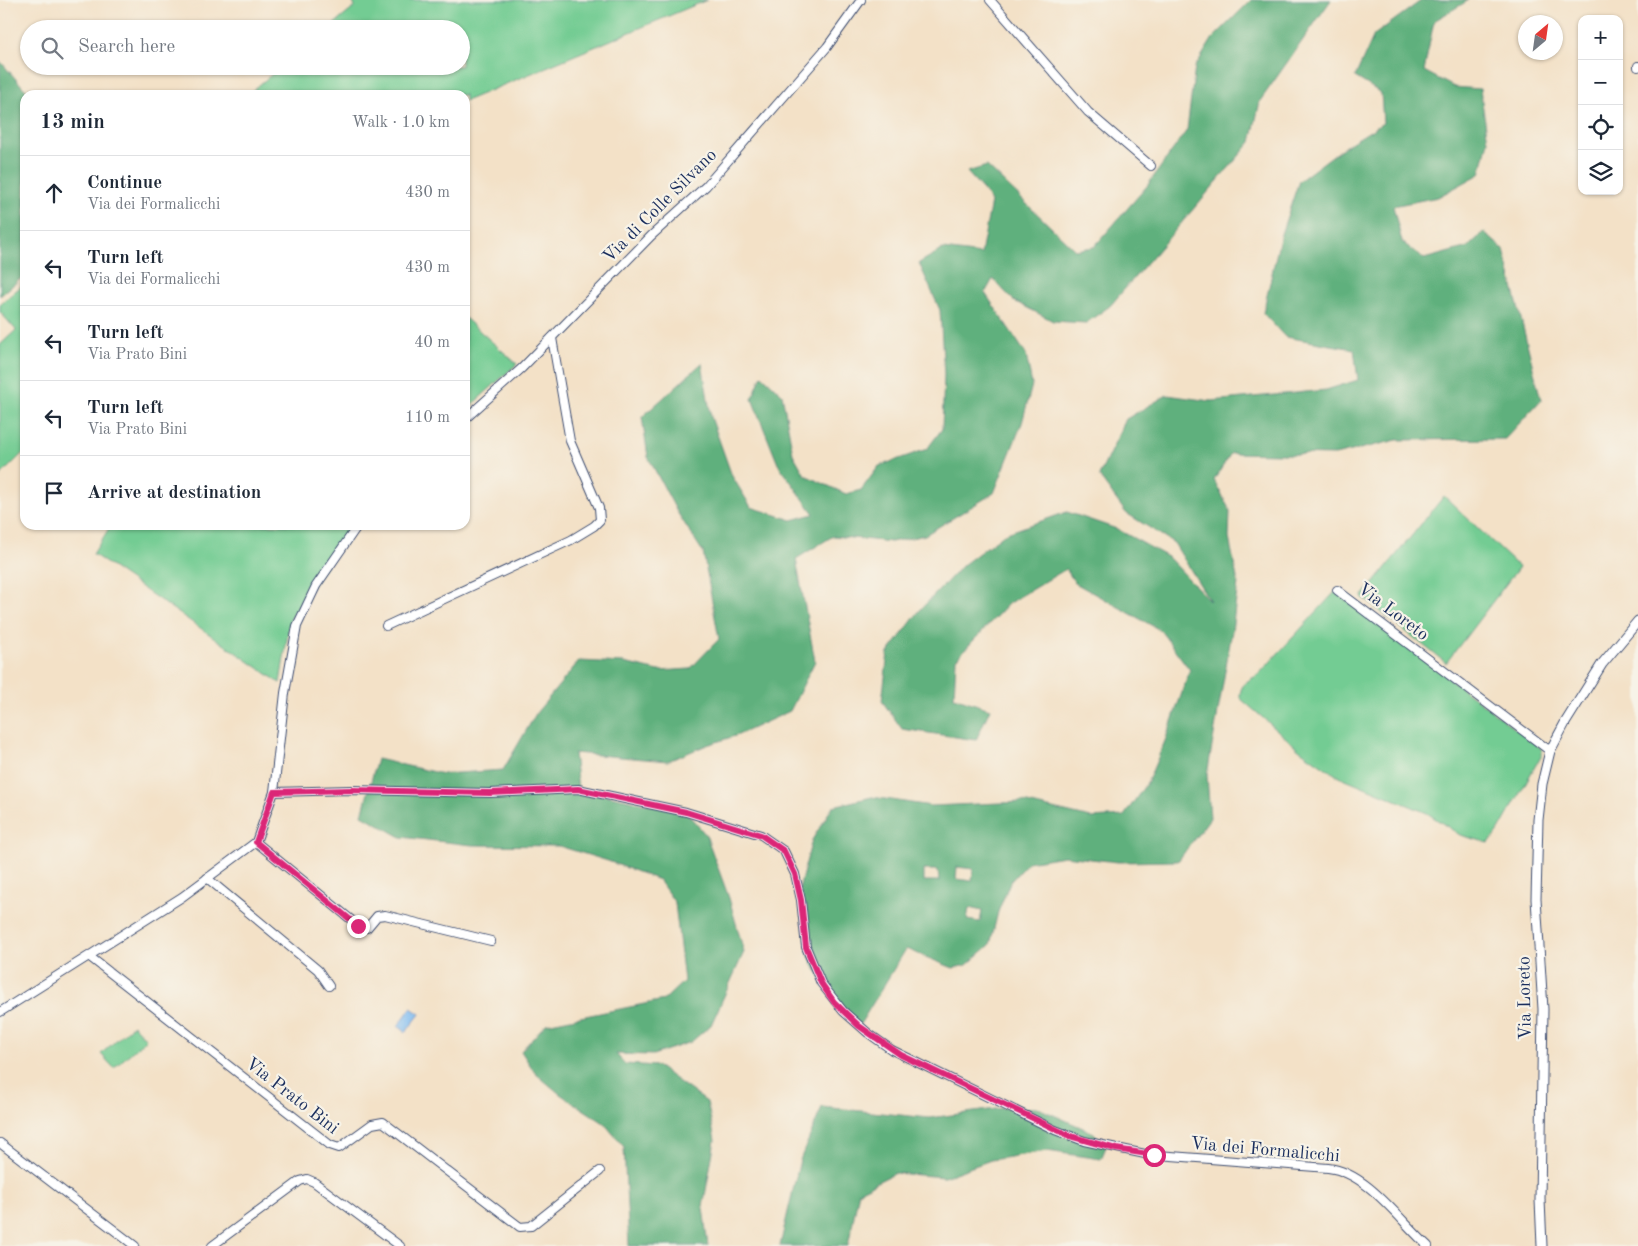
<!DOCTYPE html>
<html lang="en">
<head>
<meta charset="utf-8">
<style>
  :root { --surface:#fff; --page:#f6f6f7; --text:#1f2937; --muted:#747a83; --line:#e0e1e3 }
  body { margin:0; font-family:"Old Standard TT",serif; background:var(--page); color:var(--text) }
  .controls { position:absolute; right:15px; top:15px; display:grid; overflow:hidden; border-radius:10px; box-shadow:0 1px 4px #0004 }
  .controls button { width:45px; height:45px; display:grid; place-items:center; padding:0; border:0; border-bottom:1px solid var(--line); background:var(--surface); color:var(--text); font:25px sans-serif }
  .compass { position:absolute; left:1518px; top:15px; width:45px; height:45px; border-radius:50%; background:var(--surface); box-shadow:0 1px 4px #0004; rotate:29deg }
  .stop { position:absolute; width:15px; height:15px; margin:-11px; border:4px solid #db2777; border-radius:50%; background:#fff }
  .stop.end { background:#db2777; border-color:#fff; box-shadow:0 1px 5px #0008 }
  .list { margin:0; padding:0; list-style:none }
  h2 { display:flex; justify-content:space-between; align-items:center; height:65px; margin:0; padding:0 20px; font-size:21px }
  h2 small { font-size:16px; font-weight:400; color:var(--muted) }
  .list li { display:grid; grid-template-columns:32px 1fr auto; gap:15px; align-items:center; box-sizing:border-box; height:75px; padding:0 20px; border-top:1px solid var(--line) }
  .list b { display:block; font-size:19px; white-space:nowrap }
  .list p { margin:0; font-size:16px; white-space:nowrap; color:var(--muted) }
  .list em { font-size:16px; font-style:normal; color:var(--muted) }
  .icon { flex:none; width:28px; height:28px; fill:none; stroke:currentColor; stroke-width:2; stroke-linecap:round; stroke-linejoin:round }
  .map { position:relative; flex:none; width:1638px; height:1246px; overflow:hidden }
  .search { position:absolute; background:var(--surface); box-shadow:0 1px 4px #0004; left:20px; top:20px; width:450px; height:55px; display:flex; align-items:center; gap:12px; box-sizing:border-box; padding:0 18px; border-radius:28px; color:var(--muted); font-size:19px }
  .panel { position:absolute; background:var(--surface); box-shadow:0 1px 4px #0004; left:20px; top:90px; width:450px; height:440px; border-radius:15px }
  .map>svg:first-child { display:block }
</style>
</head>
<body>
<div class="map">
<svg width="1638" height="1246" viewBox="0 0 1638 1246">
  <rect width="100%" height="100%" fill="#f7f3e8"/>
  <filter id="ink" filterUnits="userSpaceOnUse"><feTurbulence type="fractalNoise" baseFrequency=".02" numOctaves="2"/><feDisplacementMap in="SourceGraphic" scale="10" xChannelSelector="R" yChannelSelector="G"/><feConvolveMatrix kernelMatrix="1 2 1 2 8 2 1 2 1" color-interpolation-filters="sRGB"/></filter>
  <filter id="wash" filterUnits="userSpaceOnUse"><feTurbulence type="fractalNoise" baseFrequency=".0096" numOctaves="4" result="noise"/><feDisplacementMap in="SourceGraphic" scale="20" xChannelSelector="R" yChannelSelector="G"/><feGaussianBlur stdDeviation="1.12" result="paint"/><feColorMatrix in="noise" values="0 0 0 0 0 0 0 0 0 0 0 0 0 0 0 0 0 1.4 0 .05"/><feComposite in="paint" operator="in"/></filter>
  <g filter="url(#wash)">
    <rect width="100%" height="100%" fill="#f3e1c7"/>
    <g fill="#73cc93" stroke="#477e78">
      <path d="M352 0H707L465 101V95H247L282 66H461V29H328L355 7Z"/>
      <path d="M25 283V451L0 476V345L16 330 0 312V304Z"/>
      <path d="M465 318 517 364 465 411Z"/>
      <path d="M1444 496 1519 567 1446 663 1362 597Z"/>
      <path d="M111 525H353L290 620 280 683 93 554Z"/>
      <path d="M1335 592 1542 749V754L1499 830 1489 843 1460 835 1427 813 1336 775 1300 750 1240 698C1240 684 1247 681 1258 675Z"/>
      <path d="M133 1025 146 1039 114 1068 101 1054Z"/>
    </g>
    <g fill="#5eb07d" stroke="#3c706e" fill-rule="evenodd">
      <path d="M1251 0H1331L1260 101 1251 142 1110 306 1086 323 1053 321 1014 301 993 279 985 293 1026 354 1032 385 1022 423 994 493 925 535 891 542 833 536 796 559 815 661 790 711 738 735 707 745 668 761 574 753 578 789 686 812 706 835 729 898 744 952 711 1025 691 1042 653 1055 616 1054 625 1064 657 1066 707 1102 715 1140 703 1207 708 1246H629L624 1147 604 1123 560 1094 535 1073 521 1051 546 1024 664 1000 684 981 675 903 659 880 608 861 559 846 472 845 401 837 362 815 377 759 443 774 503 770 537 712 579 661 624 663 659 671 690 669 719 639 703 552 677 512 648 457 642 417 702 363 711 417 732 476 751 507 792 520 814 514 778 464 752 399 762 375 782 394 793 454 805 475 846 494 861 490 879 466 927 449 942 429 944 374 940 310 919 263 943 249 981 254 991 202 984 191 967 172 987 166 1075 250 1094 247 1147 186 1187 130 1195 67 1213 38Z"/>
      <path d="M1422 0H1469L1434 21 1424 71 1454 87 1480 89 1488 141 1480 174 1438 197 1393 206 1402 242 1424 259 1468 247 1484 232 1504 250 1541 400 1505 439 1397 440 1335 455 1231 453 1214 480 1230 511 1229 538 1238 583 1232 631 1207 775 1210 818 1178 861 1118 862 1064 856 1028 862 1010 882 998 912 990 945 967 965 953 968 906 949 859 1026 835 1002 809 957 799 889 812 840 833 806 872 797 931 806 1023 802 1091 818 1124 816 1148 781 1165 741 1190 670 1160 630 1075 583 1066 569 1009 603 956 659 954 697 990 709 976 740 902 729 882 701 888 653 920 610 963 565 1004 534 1067 512 1117 529 1168 557 1210 601 1174 543 1126 513 1099 476 1126 419 1167 395 1211 401 1326 390 1358 380 1354 349 1285 337 1263 313 1281 234 1299 181 1344 147 1383 123 1381 93 1355 77 1374 35ZM957 867 973 869 972 881 956 879ZM924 870H938L939 881H924ZM969 908 982 911 980 922 967 920Z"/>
      <path d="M0 61 30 95H25V275L0 296Z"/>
      <path d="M822 1107 930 1118 1010 1107 1038 1108 1094 1133 1106 1147 1101 1159 1047 1151 991 1160 944 1177 895 1173 859 1191 848 1246H780L800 1160Z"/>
    </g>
    <path fill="#7fbcf2" stroke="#4d76a8" d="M411 1008 420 1014 406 1032 398 1026Z"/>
  </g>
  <g filter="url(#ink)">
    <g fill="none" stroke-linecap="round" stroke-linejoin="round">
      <defs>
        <g id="minor">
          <path d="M990 0 1088 112 1151 166"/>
          <path d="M1638 66V67"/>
          <path d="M465 419 522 368 651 236 706 186 827 47 861 0"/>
          <path d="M1337 590 1550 751"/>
          <path d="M386 626 571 540 594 526 600 520 599 508 570 441 552 338"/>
          <path d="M274 792 351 790 490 793 578 789 686 812 761 835 784 851 795 874 801 900 806 947 821 983 843 1011 868 1033 892 1050 1055 1130 1084 1141 1145 1154 1328 1168C1367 1172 1400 1221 1428 1246"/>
          <path d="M256 842 360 927 367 928 377 916 385 915 491 941"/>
          <path d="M207 878 318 970 329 986"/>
          <path d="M90 957 330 1145 339 1148 372 1124 383 1122 520 1227 531 1226 600 1171"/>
          <path d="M0 1012 182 897 256 842 274 792 285 693 297 626 316 586 358 525"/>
          <path d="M0 1143 135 1246"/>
          <path d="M212 1246 300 1181 307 1179 314 1182 400 1246"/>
        </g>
        <path id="tertiary" d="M1542 1246 1540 1200 1543 1009 1536 899 1538 820 1542 784 1550 751 1565 723 1602 664 1638 621"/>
      </defs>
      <use href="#minor" stroke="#3b4a6e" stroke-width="10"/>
      <use href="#tertiary" stroke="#3b4a6e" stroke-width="11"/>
      <use href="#minor" stroke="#fff" stroke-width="8"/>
      <use href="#tertiary" stroke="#fff" stroke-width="9"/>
    </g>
  </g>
  <g fill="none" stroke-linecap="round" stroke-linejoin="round" filter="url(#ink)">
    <path stroke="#db2777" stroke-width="6" d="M358 926 256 842 274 792 351 790 490 793 578 789 686 812 761 835 784 851 795 874 801 900 806 947 821 983 834 1002 859 1026 901 1055 1070 1136 1116 1149 1154 1155"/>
  </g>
  <g text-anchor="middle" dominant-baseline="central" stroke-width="4.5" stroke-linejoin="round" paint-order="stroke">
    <g font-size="18" fill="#1b2f5e" stroke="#f7f3e8">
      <text transform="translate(660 206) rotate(-45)">Via di Colle Silvano</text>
      <text transform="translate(1393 612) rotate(37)">Via Loreto</text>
      <text transform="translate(1525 998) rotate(-91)">Via Loreto</text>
      <text transform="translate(292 1096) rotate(38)">Via Prato Bini</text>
      <text transform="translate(1265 1150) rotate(5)">Via dei Formalicchi</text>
    </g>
  </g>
</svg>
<div class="controls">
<button>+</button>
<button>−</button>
<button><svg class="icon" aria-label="locate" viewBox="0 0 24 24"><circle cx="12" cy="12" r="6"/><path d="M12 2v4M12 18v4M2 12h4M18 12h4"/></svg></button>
<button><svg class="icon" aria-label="layers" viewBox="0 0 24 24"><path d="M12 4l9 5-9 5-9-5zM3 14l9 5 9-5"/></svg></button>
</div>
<svg class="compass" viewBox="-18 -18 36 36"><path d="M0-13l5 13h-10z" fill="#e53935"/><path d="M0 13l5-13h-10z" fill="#747a83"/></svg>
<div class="stop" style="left:1154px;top:1155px"></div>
<div class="stop end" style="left:358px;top:926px"></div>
<div class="search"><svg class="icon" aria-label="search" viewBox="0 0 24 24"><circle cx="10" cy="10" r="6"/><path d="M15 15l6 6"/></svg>Search here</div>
<section class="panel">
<h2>13 min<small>Walk · 1.0 km</small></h2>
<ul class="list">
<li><svg class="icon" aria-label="ahead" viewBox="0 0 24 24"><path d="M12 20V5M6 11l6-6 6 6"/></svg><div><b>Continue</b><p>Via dei Formalicchi</p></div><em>430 m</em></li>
<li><svg class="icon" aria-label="left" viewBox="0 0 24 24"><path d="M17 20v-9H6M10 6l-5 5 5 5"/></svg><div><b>Turn left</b><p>Via dei Formalicchi</p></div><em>430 m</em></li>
<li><svg class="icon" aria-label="left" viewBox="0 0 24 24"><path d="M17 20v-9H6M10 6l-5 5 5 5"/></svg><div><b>Turn left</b><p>Via Prato Bini</p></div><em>40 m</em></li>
<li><svg class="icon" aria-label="left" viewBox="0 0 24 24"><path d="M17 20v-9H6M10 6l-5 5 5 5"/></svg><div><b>Turn left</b><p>Via Prato Bini</p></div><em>110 m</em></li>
<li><svg class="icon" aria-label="arrive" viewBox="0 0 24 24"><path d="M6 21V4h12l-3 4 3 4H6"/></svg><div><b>Arrive at destination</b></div></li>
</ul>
</section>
</div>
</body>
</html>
